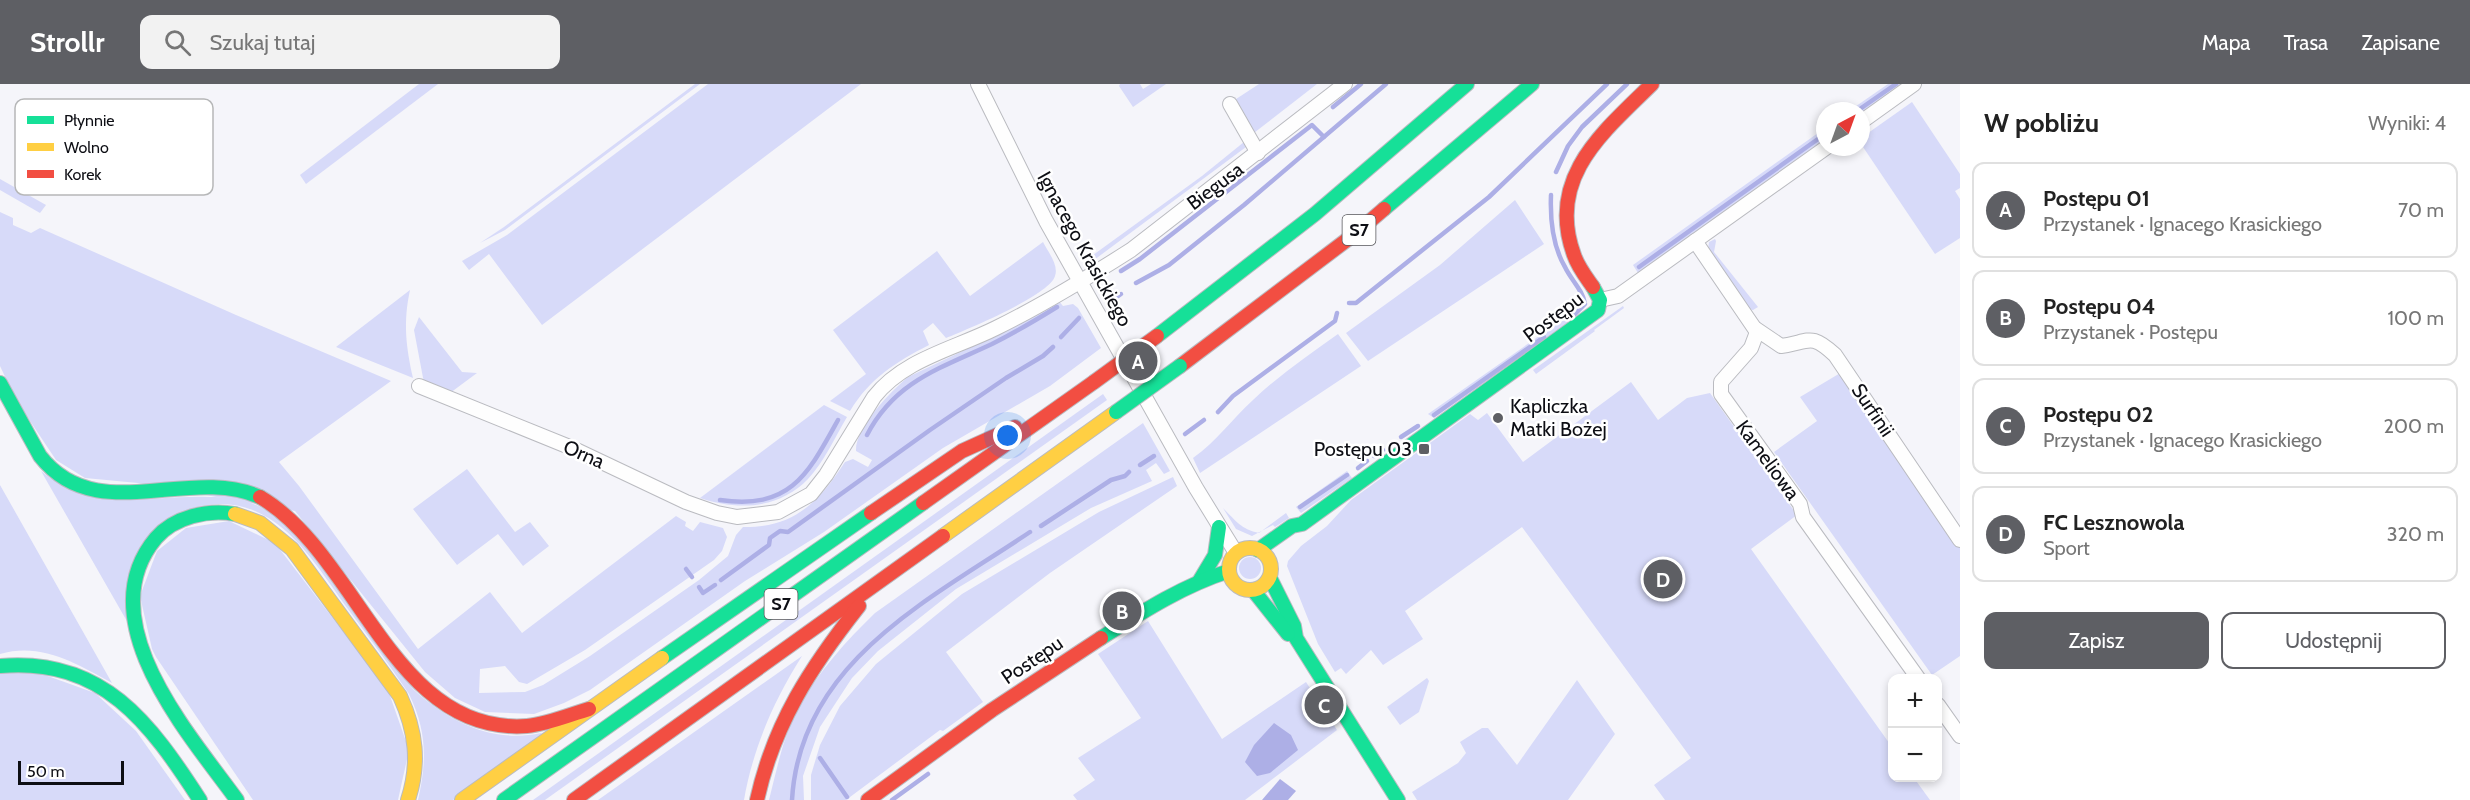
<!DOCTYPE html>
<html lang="pl">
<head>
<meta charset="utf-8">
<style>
  :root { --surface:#fff; --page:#f2f2f2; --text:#222; --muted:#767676; --line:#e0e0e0; --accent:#5e5f64 }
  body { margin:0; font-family:Cabin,sans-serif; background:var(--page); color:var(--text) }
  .controls { position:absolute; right:18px; bottom:18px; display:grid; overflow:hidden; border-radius:12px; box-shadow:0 3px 9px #0003 }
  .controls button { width:54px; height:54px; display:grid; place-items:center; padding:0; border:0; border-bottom:2px solid var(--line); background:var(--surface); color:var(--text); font:30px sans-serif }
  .compass { position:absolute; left:1816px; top:18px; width:54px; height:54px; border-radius:50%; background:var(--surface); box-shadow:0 3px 9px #0003; rotate:41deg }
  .scale { position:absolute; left:18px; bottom:15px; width:106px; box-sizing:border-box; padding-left:6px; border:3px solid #0d0e14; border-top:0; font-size:16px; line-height:21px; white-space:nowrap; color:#0d0e14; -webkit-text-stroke:4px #fff; paint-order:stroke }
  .you { position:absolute; left:1008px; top:352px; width:21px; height:21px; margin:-15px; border:4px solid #fff; border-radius:50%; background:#1a73e8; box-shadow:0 0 0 9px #1a73e833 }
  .badge { display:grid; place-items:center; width:39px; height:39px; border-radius:50%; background:var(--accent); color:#fff; font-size:20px; font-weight:700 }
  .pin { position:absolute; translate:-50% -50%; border:3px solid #fff; box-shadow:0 2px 6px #0006 }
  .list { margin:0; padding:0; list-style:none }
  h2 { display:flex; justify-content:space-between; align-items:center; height:78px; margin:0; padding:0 24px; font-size:26px }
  h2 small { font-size:20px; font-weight:400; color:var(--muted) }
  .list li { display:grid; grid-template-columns:39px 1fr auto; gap:18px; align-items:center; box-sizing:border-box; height:96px; margin:0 12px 12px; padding:0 12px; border:2px solid var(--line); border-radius:12px }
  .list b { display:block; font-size:22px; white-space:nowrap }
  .list p { margin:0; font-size:20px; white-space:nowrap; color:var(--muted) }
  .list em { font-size:20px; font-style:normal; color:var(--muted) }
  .actions { display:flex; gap:12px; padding:18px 24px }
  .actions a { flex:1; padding:14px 0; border:2px solid var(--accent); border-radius:12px; text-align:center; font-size:21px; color:var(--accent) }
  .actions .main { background:var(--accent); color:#fff }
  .icon { flex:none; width:33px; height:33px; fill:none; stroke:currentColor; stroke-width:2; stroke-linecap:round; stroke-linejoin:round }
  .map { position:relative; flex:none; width:1960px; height:716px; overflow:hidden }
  header { display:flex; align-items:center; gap:36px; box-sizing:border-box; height:84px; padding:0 30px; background:var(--accent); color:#fff }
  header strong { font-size:28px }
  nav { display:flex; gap:33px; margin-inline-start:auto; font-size:21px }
  .search { width:420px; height:54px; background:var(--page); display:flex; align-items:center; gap:15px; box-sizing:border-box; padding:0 21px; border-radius:12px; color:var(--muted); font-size:22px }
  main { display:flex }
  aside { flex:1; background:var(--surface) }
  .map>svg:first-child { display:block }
</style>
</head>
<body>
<header>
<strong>Strollr</strong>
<div class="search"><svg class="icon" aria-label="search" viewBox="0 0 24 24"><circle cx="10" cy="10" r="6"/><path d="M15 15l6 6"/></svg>Szukaj tutaj</div>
<nav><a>Mapa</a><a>Trasa</a><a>Zapisane</a></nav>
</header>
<main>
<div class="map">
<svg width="1960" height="716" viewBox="0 0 1960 716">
  <rect width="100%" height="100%" fill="#f5f5fa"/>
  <g fill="#d7daf9">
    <path d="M419 0H438L306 100 300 91Z"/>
    <path d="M695 0H700L505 146 480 159 504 143Z"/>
    <path d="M708 0H861L542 241 489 170 469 186 462 177 507 151Z"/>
    <path d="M1120 0H1140L1143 5 1151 0H1166L1133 23 1119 2Z"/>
    <path d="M1259 0H1317L1250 52 1233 17Z"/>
    <path d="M1888 0H1901L1861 29V27H1849Z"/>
    <path d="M1912 18 1960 90V104L1955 107 1960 115V154L1935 170 1861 60V54Z"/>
    <path d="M1825 44V55L1638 189 1633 181Z"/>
    <path d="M1244 58 1246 63 1094 176 1089 174 1202 92Z"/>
    <path d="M0 95 46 121 40 129 0 106Z"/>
    <path d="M1515 116 1544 160 1368 277 1346 249 1440 181Z"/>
    <path d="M0 128 13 134V141L31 149 40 144 236 231 391 297 279 378 299 402 418 565 490 508 522 549 676 432 686 438 685 442 693 447 700 438 723 444 727 453 722 467 714 476 585 566 527 600 519 598 505 582 480 585 479 609 525 608 543 601 590 572 699 496 728 472 736 451 743 443C794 444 819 418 845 378L853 375 868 383 872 376 856 367C855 344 891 307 908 293L1007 246 1058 216 1063 222 1073 220 1078 224 1101 264 1050 302 943 364 824 448 745 497 590 606 564 619 534 630 485 628 455 614 425 588 295 427 138 399 85 394 56 376 16 316 0 282Z"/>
    <path d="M1715 155 1716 157 1714 168 1758 223 1753 226 1748 225 1708 165 1709 158Z"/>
    <path d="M1043 158C1048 168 1059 181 1055 192 1050 211 966 246 946 254L933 239 923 247 929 261C896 278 870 294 850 327L830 317 866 290 833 246 937 167 970 212Z"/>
    <path d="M410 206C403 238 406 263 413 294L336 263Z"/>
    <path d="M1623 222 1624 224 1594 246 1595 247 1536 290 1533 286Z"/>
    <path d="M1569 231 1573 236 1434 334 1428 330Z"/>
    <path d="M419 233 462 288 477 289 450 309 424 299 414 246Z"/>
    <path d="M1338 250 1361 282 1200 389 1193 374C1218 356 1231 336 1253 316 1279 291 1309 271 1338 250Z"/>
    <path d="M1842 288 1960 463V572L1932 591 1774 368 1817 337 1800 313Z"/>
    <path d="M1631 298 1658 336 1687 314 1710 309 1797 431 1751 465 1892 663V694H1914L1930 716H1665L1654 701 1691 674 1522 443 1405 527 1423 555 1383 581 1371 566 1346 590 1341 584 1335 588 1318 560 1287 482 1288 477 1301 462 1327 442 1351 416 1470 330 1478 336 1487 329 1523 378Z"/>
    <path d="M1103 310 1107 316 545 716H533Z"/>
    <path d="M824 321 847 333C835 353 824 378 808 395 779 425 738 427 700 414Z"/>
    <path d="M1143 339 1170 387 1164 390 1156 379 1146 386 1152 397 1091 424 956 505 878 567 852 594 820 643 803 692 804 716H769C777 685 783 652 799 623 818 588 846 557 875 529Z"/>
    <path d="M467 385 515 448 530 438 549 462 523 482 498 450 457 481 413 425Z"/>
    <path d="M41 387C96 432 147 410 210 413 223 413 238 414 251 419 269 425 282 438 296 450L413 605C448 637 492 660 541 649L543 651 453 716H418C427 676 427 648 409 610 389 580 367 551 345 521 314 478 280 419 219 420 197 421 178 427 161 441 130 465 122 502 128 539Z"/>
    <path d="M1347 387 1352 394 1301 429 1296 423Z"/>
    <path d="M1173 393 1177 402 1050 489 946 568 983 618 943 647 940 646 846 716H811V691L820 661 840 622 876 580 962 510 1099 428Z"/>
    <path d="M0 401 112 599C77 580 42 558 0 570Z"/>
    <path d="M1223 424C1235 436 1242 446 1259 449L1286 429 1289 434 1275 443 1273 441 1252 452 1236 445Z"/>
    <path d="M229 437 275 459 388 606 409 666 398 716H253L156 573 152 565 140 512 157 467 186 444Z"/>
    <circle cx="1250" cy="484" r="11"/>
    <path d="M1148 537 1222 655 1306 598 1337 646 1245 716H1077L1073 711 1095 696 1078 674 1141 634 1098 570Z"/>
    <path d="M802 572C774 616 753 664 744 716H598Z"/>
    <path d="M31 586 95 609 136 647 185 716H0V587Z"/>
    <path d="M1427 594 1429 597 1419 628 1400 641 1387 623Z"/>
    <path d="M1577 596 1615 650 1568 716H1417L1412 708 1458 679 1466 669 1460 658 1482 644H1488L1517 681Z"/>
  </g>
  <g fill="#adafe6">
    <path d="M1274 639 1291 651 1298 666 1270 689 1257 692 1245 678 1254 661Z"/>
    <path d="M1280 695 1296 707 1288 716H1262Z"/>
  </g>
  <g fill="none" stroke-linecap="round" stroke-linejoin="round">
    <g stroke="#adafe6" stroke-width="4.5">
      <path d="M1333 23 1361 0"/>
      <path d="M1857 27 1896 0"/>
      <path d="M1556 88 1568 62 1582 43 1627 0"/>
      <path d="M1551 111C1550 136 1552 161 1565 183 1571 196 1583 206 1585 220L1570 235"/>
      <path d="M1639 183 1825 50"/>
      <path d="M1121 187 1140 175 1312 41 1324 53"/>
      <path d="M1136 199 1169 181 1244 121 1386 0"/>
      <path d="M1111 217 1121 210"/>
      <path d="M1349 219H1356L1489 113 1607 0"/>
      <path d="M1061 253 1079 234"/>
      <path d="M1218 328 1233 312 1335 237 1337 229"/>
      <path d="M1434 331 1544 253"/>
      <path d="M1185 350 1204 336"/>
      <path d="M867 351C895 297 941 284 992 260 1014 249 1036 236 1057 223"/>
      <path d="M1401 353 1418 342"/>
      <path d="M1374 372 1383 366"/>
      <path d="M1140 381 1154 372"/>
      <path d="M1358 384 1367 377"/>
      <path d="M720 416C791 426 808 390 838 336"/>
      <path d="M1300 423 1347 391"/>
      <path d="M1041 442 1111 396 1125 392 1129 388"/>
      <path d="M686 485 692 493"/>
      <path d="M721 496 769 461 770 454 780 447 788 448 930 346 1006 294 1043 272 1053 263"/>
      <path d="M699 503 703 509 715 501"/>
      <path d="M820 674 847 713"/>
      <path d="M792 716C800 578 929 516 1030 448"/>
      <path d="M892 716 928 690"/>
    </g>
    <defs>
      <g id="street">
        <path d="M978 0 1046 137 1196 404 1236 469"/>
        <path d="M1230 20 1258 69"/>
        <path d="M1861 38 1914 0"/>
        <path d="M1695 157 1757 248 1751 264 1721 298V310L1800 420 1803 433 1918 594"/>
        <path d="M1600 216 1618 212 1827 63"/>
        <path d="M1756 245 1781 262C1810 258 1810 248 1835 271L1960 456"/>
        <path d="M419 302 572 364 686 418 717 429 737 433 778 428 811 410 826 391 874 313C904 275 954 265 996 244 1043 221 1087 194 1131 166L1345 0"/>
        <path d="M1938 621 1960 652"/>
      </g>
      <g id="fast">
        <path d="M1384 125 1532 0"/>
        <path d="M1157 252 1315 130 1467 0"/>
        <path d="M0 299 40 372C96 444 188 381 260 413"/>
        <path d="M235 430C208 425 174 433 156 454 87 536 190 651 237 716"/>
        <path d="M1258 466 1292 442 1302 440 1598 226 1600 216 1593 203"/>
        <path d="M1270 494 1294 542 1296 554 1398 716"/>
        <path d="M1200 496 1215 471 1219 443"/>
        <path d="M1253 506 1288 550"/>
        <path d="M1101 554C1142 528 1182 502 1229 487"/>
        <path d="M662 574 871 429"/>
        <path d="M0 582C103 573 150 639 200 716"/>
        <path d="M504 716 923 419"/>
      </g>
      <g id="slow">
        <path d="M235 430 260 439 292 465 400 612C416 647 420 679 408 716"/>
        <path d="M943 452 1116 328"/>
        <circle cx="1250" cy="485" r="21"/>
        <path d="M462 716 662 574"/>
      </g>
      <g id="jam">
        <path d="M1593 203C1586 193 1578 183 1574 171 1546 94 1602 49 1652 0"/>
        <path d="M1180 282 1356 149 1384 125"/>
        <path d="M260 413C359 471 393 652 527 642 548 640 569 631 589 625"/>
        <path d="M923 419 1094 298"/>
        <path d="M871 429 962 367 1015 343"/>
        <path d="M574 716 943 452"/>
        <path d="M757 716C774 639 811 583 859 522"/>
        <path d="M868 716 992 626 1101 554"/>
      </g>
    </defs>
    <use href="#street" stroke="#babbc0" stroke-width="16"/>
    <use href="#fast" stroke="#babbc0" stroke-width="16"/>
    <use href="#slow" stroke="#babbc0" stroke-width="16"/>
    <use href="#jam" stroke="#babbc0" stroke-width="16"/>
    <use href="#street" stroke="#fefefe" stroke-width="14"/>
    <use href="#fast" stroke="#16e098" stroke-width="14"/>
    <use href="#slow" stroke="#ffcf43" stroke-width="14"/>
    <use href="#jam" stroke="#f24e42" stroke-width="14"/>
    <defs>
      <path id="fast-bridge" d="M1116 328 1180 282"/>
      <path id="jam-bridge" d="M1094 298 1157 252"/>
    </defs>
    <use href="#fast-bridge" stroke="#babbc0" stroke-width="16" stroke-linecap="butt"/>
    <use href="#jam-bridge" stroke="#babbc0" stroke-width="16" stroke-linecap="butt"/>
    <use href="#fast-bridge" stroke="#16e098" stroke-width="14"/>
    <use href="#jam-bridge" stroke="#f24e42" stroke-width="14"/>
  </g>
  <g fill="#5e5f64" stroke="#fff" stroke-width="2">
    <circle cx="1498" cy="334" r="6"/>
    <rect x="1418" y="359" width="12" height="12" rx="3"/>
  </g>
  <g text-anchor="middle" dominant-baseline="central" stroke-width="5" stroke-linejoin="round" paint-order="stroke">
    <g fill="#fff" stroke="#56565a" stroke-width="1.5">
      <rect x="1342.5" y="131" width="33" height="30" rx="4.5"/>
      <rect x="764.5" y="505" width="33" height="30" rx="4.5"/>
    </g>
    <g font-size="18" font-weight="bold" fill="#0d0e14">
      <text x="1359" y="146">S7</text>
      <text x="781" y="520">S7</text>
    </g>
    <g font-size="20" fill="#0d0e14" stroke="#fff">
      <text transform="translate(1215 102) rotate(-37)">Biegusa</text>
      <text transform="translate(1085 165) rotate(61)">Ignacego Krasickiego</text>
      <text transform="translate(1553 233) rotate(-37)">Postępu</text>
      <text transform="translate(1873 326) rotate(56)">Surfinii</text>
      <text transform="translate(584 370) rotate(24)">Orna</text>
      <text transform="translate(1768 376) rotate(54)">Kameliowa</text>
      <text transform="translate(1032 576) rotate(-34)">Postępu</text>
    </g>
    <g font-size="20" fill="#0d0e14" stroke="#fff" text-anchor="start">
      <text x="1510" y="322">Kapliczka<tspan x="1510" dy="23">Matki Bożej</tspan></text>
      <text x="1412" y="365" text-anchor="end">Postępu 03</text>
    </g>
  </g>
  <rect x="15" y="15" width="198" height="96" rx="9" fill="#fff" stroke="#b6b7b8" stroke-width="1.5"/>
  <rect x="27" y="32" width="27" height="8" fill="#16e098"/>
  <rect x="27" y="59" width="27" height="8" fill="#ffcf43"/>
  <rect x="27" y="86" width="27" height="8" fill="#f24e42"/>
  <g font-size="16" fill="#0d0e14">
    <text x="64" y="42">Płynnie</text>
    <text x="64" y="69">Wolno</text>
    <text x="64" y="96">Korek</text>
  </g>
</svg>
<div class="controls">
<button>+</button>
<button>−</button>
</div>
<svg class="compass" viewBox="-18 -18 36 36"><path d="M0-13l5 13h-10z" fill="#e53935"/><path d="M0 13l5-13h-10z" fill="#767676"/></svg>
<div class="scale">50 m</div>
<div class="you"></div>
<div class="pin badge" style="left:1138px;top:277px">A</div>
<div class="pin badge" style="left:1122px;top:527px">B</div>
<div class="pin badge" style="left:1324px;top:621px">C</div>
<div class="pin badge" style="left:1663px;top:495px">D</div>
</div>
<aside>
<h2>W pobliżu<small>Wyniki: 4</small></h2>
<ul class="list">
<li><span class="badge">A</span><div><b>Postępu 01</b><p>Przystanek · Ignacego Krasickiego</p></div><em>70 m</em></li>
<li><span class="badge">B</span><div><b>Postępu 04</b><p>Przystanek · Postępu</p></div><em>100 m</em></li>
<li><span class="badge">C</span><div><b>Postępu 02</b><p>Przystanek · Ignacego Krasickiego</p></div><em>200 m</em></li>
<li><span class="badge">D</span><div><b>FC Lesznowola</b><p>Sport</p></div><em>320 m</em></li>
</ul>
<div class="actions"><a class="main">Zapisz</a><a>Udostępnij</a></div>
</aside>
</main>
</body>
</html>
